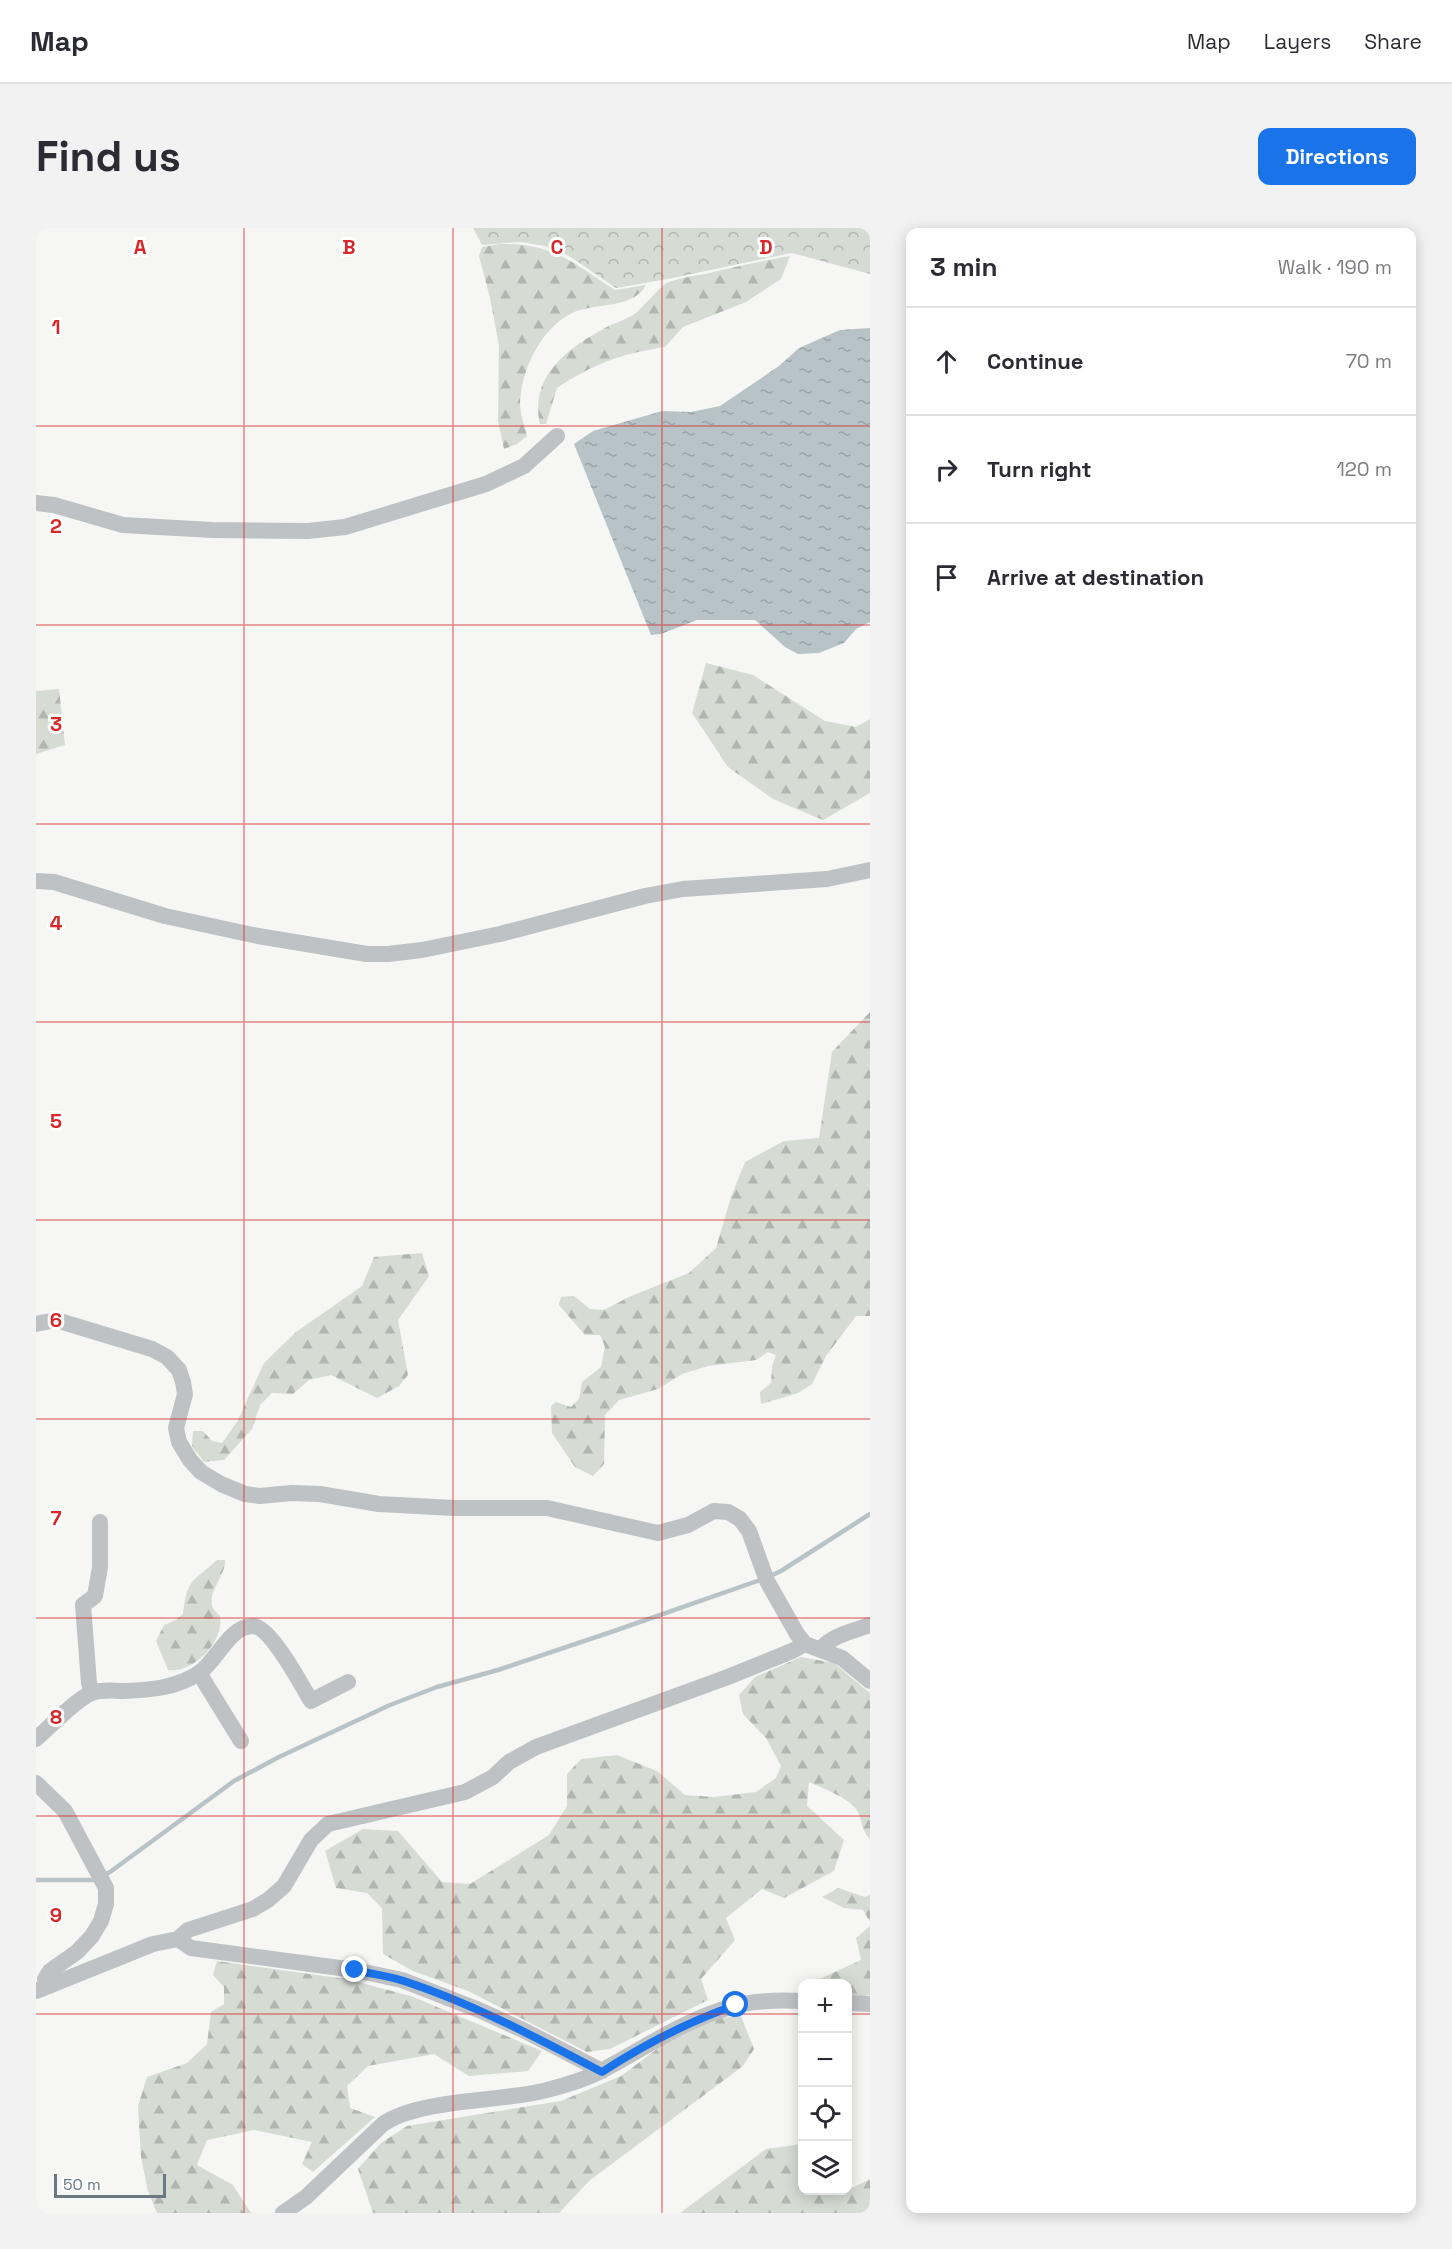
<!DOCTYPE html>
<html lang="en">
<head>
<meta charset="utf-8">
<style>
  :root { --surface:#fff; --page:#f2f2f3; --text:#2b2b33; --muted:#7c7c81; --line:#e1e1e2; --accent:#1a73e8 }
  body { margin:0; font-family:"Space Grotesk",sans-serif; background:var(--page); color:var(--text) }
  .controls { position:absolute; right:18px; bottom:18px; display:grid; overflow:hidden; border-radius:12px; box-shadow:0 3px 15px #0003 }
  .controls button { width:54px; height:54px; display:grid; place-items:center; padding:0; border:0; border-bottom:2px solid var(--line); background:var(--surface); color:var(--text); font:30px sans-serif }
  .scale { position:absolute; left:18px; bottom:15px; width:112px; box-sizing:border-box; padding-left:6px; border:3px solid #697881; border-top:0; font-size:16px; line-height:21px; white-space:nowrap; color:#697881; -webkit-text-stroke:4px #fff; paint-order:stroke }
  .stop { position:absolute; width:18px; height:18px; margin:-14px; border:4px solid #1a73e8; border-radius:50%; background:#fff }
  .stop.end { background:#1a73e8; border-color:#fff; box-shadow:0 2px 6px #0008 }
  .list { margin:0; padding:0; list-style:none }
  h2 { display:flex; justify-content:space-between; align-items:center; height:78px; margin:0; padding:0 24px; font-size:26px }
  h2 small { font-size:20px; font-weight:400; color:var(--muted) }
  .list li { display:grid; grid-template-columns:39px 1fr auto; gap:18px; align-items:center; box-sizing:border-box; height:108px; padding:0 24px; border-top:2px solid var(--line) }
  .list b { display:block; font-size:22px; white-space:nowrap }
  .list em { font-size:20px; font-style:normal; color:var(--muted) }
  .icon { flex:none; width:33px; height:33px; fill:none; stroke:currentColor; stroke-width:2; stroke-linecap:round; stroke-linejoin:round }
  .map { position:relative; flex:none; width:834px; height:1985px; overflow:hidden; border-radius:12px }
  header { display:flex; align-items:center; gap:36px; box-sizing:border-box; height:84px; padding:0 30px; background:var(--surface); border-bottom:2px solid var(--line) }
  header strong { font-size:28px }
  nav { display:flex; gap:33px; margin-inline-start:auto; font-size:21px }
  .intro { display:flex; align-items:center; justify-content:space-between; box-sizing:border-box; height:144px; padding:0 36px }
  h1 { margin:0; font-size:42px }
  .button { padding:15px 27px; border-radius:12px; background:var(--accent); color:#fff; font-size:21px; font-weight:700 }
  main { display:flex; gap:36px; padding:0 36px }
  aside { flex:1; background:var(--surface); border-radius:12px; box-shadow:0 3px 15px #0003 }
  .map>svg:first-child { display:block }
</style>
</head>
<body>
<header>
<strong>Map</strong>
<nav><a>Map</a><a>Layers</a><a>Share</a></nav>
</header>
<div class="intro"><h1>Find us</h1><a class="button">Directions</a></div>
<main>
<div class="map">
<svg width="834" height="1985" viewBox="0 0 834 1985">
  <defs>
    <pattern id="forest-firs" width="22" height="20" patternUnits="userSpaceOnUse" patternTransform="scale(1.5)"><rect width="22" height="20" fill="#d6dbd3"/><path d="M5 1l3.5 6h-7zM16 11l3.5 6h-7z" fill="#b2b6b1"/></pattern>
    <pattern id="park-crowns" width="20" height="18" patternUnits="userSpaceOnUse" patternTransform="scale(1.5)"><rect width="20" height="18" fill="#d6dbd3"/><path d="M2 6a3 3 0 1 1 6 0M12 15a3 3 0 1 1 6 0" fill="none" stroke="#b2b6b1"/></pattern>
    <pattern id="water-ripples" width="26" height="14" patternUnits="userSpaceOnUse" patternTransform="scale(1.5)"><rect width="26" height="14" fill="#b7c3c7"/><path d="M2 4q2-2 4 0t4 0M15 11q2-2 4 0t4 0" fill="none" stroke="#99a3a7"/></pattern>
  </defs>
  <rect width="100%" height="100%" fill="#f6f6f4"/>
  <g fill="url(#forest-firs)">
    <path d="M464 16C518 15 537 35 579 62L610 57C597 81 560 75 538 84 505 99 485 142 484 176 484 187 489 198 491 208L481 216 468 221 462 193 463 118 454 70 443 28 446 19Z"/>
    <path d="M754 28 745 51 710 74 647 99 629 119C585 126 559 135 521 160L510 196H504C493 149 531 121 567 101 577 95 590 92 600 85 608 78 626 56 633 54 644 50 657 48 669 46 697 39 726 33 754 28Z"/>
    <path d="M670 435 717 447 789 493 820 499 834 491V565L787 592 737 571 692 539 656 485Z"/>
    <path d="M23 461 29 517 0 526V463Z"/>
    <path d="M834 784V1088H820L790 1128 776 1156 762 1165 725 1176 724 1164 735 1155 736 1138 740 1127 732 1124 720 1132 672 1138 646 1146 622 1161 583 1172 569 1187 568 1236 557 1248 539 1239 516 1205 515 1178 520 1174 535 1179 543 1171 546 1154 565 1139 569 1119 564 1107H549L523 1077 525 1069 538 1068 554 1081 568 1082 595 1068 653 1045 680 1020 695 969 709 934 748 913 783 910 796 824Z"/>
    <path d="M386 1025 393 1048 362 1092 372 1147 363 1158 341 1170 295 1147 273 1152 257 1166 236 1165 224 1177 216 1201 188 1232 168 1234 156 1218 157 1203H167L176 1213 186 1215 201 1194 228 1135 260 1104 326 1058 338 1029Z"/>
    <path d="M181 1332H189C190 1351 162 1371 184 1388 189 1413 157 1446 132 1442L120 1413 128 1397 140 1392 147 1386C151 1350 157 1354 181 1332Z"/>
    <path d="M765 1429 798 1435 834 1465V1611C824 1602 827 1590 820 1581 811 1569 786 1560 773 1554L771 1578 808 1612 798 1643 748 1670 726 1661 690 1690 699 1712 665 1751 672 1772 574 1821 551 1824 432 1763 377 1743 347 1726 346 1680 331 1665 300 1660 289 1623 327 1601 362 1603 406 1654 434 1656 513 1607 531 1578V1546L545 1531 581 1527 621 1543 649 1567 678 1569 720 1564 740 1550 745 1538 730 1510 707 1486 703 1467 719 1449Z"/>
    <path d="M802 1660 829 1669 834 1667V1694L827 1682 808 1680 786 1669Z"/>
    <path d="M834 1698V1767L812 1771V1756H773L825 1732 820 1710Z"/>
    <path d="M181 1733 310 1751 375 1768 506 1823 492 1843 433 1848 398 1826 332 1838 311 1858 314 1880 339 1889 277 1944 266 1936 276 1914 218 1902 171 1912 161 1937 197 1957 215 1985H121L112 1963 105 1929 102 1878 111 1849 151 1835 171 1816 175 1784 188 1776V1759L177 1747Z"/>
    <path d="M705 1788 718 1821 707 1838 553 1953 523 1985H337L322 1941 345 1915 371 1898 525 1873 585 1848 633 1812 683 1790Z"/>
    <path d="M766 1916V1962H812V1959L814 1961 834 1951V1985H644L730 1921Z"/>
  </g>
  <path fill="url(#park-crowns)" d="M437 0H834V46L756 25 632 51 580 60 533 28 509 18 485 14 446 17Z"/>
  <path fill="url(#water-ripples)" d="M834 100V394L820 401 808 415 783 425 762 426 749 419 719 392H661L625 406 615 407 538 216 557 203 626 183 655 184 684 178 743 138 763 120 804 102Z"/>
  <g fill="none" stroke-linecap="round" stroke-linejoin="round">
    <g stroke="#b7c3c7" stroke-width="4.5">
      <path d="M734 1348 745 1343 834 1286"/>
      <path d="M0 1652H58L74 1644 198 1553 243 1529 354 1477 401 1459 462 1442 581 1402 727 1351"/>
    </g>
    <g stroke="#bec2c5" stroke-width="16">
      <path d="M0 275 18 277 87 297 176 302 272 303 309 299 450 256 488 238 521 208"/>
      <path d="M0 653 18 654 129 688 222 708 331 726H352L386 722 464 706 609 668 647 661 791 651 834 642"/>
      <path d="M0 1096 20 1092 116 1121 131 1129 143 1142 147 1154 149 1166 140 1200 143 1214 154 1232 165 1244 185 1256 209 1266 224 1268 255 1265 284 1266 343 1276 418 1280H511L622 1305 652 1297 678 1283 692 1284 704 1291 713 1303 731 1353 761 1406 769 1416 806 1430 834 1453"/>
      <path d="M785 1421C796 1407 818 1403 834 1397"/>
      <path d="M163 1445 205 1513"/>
      <path d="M56 1465 53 1455 47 1377 59 1368 64 1339V1294"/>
      <path d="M0 1511C14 1499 40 1471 56 1465 66 1461 78 1463 88 1463 115 1462 140 1460 163 1445 181 1433 193 1398 217 1398 235 1399 266 1458 275 1473L312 1454"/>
      <path d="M0 1555 29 1583 70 1660V1676L65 1693 56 1708 41 1724 14 1743 9 1751 13 1758"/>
      <path d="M142 1711 152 1702 217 1681 232 1672 248 1658 275 1612 292 1596 429 1564 457 1549 473 1534 500 1519 692 1449 756 1423 769 1416"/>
      <path d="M0 1763 117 1716 142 1711 155 1720 319 1742 366 1752 443 1782 489 1803 566 1843"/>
      <path d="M812 1775 834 1776"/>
      <path d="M247 1985 270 1969 347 1896C383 1871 461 1874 507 1863 527 1858 549 1852 567 1842 610 1819 650 1791 698 1778 720 1772 744 1772 766 1773"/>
    </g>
  </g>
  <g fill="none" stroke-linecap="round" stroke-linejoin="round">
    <path stroke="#1a73e8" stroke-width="8" d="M319 1742C335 1746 353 1748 368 1753 438 1776 501 1810 566 1844 609 1816 651 1794 700 1777"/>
  </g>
  <path fill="none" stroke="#d62828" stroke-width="1.5" stroke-opacity="0.55" d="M208 0V1985M417 0V1985M626 0V1985M0 198H834M0 397H834M0 596H834M0 794H834M0 992H834M0 1191H834M0 1390H834M0 1588H834M0 1786H766M812 1786H834"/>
  <g font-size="20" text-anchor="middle" font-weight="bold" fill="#d62828" stroke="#fff" stroke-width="6" stroke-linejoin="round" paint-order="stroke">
    <text x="104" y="26">A</text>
    <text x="313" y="26">B</text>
    <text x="521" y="26">C</text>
    <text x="730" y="26">D</text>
    <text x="20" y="106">1</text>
    <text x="20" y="305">2</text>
    <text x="20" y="503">3</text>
    <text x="20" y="702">4</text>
    <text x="20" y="900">5</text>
    <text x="20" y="1099">6</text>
    <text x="20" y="1297">7</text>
    <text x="20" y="1496">8</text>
    <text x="20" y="1694">9</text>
  </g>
</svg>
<div class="controls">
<button>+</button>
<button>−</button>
<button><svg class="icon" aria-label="locate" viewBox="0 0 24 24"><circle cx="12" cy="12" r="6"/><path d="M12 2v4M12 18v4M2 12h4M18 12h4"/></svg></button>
<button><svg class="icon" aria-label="layers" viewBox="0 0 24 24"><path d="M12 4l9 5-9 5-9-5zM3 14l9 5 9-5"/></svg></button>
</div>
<div class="scale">50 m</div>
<div class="stop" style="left:700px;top:1777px"></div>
<div class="stop end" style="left:319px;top:1742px"></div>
</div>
<aside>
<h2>3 min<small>Walk · 190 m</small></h2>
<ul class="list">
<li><svg class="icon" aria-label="ahead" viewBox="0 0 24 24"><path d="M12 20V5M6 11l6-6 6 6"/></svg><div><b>Continue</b></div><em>70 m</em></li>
<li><svg class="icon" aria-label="right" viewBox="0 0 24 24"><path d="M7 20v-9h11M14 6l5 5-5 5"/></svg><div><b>Turn right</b></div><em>120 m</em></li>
<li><svg class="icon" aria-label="arrive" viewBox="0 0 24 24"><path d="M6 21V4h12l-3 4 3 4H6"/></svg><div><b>Arrive at destination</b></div></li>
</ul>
</aside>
</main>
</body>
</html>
